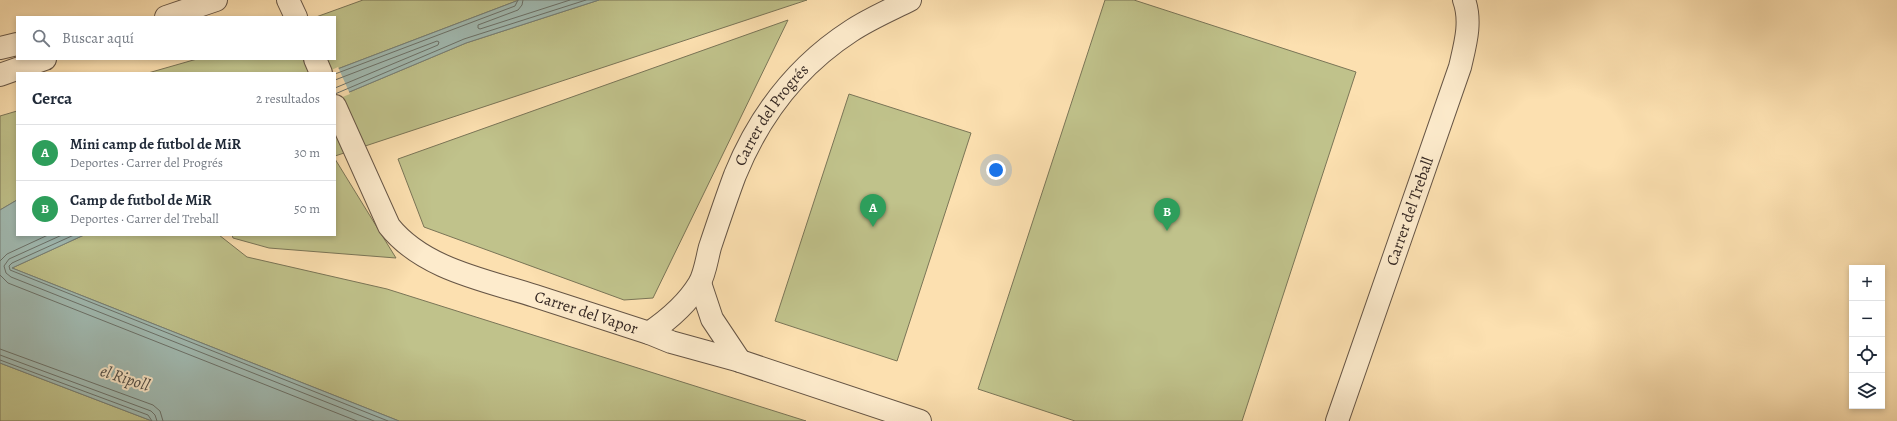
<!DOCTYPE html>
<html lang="es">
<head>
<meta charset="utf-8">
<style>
  :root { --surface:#fff; --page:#f2f2f3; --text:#1f2937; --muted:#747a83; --line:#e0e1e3; --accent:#111827 }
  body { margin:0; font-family:Alegreya,serif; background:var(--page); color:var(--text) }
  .controls { position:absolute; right:12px; bottom:12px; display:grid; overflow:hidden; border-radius:0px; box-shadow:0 2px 6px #0003 }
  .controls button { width:36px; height:36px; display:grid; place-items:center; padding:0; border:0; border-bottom:1px solid var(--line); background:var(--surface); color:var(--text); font:20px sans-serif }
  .you { position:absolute; left:996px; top:170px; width:14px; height:14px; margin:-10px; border:3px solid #fff; border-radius:50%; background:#1a73e8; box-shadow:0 0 0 6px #1a73e833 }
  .badge { display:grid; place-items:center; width:26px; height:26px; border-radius:50%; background:var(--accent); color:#fff; font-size:13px; font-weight:700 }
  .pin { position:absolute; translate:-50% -33px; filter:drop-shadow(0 1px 2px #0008) }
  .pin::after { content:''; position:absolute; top:21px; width:14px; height:12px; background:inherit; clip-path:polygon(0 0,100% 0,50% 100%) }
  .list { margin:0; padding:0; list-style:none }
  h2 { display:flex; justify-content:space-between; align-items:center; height:52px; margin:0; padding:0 16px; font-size:17px }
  h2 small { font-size:13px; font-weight:400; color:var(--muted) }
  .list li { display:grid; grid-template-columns:26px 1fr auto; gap:12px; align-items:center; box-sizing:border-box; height:56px; padding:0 16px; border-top:1px solid var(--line) }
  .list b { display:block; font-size:15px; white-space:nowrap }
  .list p { margin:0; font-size:13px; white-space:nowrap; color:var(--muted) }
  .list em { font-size:13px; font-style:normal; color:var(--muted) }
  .icon { flex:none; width:22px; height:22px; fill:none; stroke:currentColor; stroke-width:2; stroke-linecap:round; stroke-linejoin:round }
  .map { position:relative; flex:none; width:1897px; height:421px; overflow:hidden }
  .search { position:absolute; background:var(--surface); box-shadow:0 2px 6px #0003; left:16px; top:16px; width:320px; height:44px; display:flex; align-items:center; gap:10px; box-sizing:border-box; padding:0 14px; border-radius:0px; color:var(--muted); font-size:15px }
  .panel { position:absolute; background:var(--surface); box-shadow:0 2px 6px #0003; left:16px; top:72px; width:320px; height:164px; border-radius:0px }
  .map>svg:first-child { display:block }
</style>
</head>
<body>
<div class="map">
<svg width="1897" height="421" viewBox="0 0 1897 421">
  <rect width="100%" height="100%" fill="#fce0b0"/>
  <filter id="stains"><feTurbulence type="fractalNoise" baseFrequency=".005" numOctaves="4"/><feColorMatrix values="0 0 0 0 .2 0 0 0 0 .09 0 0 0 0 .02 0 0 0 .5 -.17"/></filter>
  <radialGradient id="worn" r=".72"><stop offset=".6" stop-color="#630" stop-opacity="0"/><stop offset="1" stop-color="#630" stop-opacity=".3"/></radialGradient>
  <g fill="#c0c28b" stroke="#7a7557">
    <path d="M363 0H519L327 73H148L197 59H335V17H316Z"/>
    <path d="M599 0H807L335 156V98L466 43Z"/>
    <path d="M1105 0H1134L1356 72 1242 421H1075L978 389Z"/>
    <path d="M788 20 653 298 624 300 424 227 398 159Z"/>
    <path d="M849 94 971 133 897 361 775 321Z"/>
    <path d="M17 111V200L0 210V116Z"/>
    <path d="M335 159 396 258 269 248 233 238 232 235H335Z"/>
    <path d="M84 235H219L247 257 387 289 806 421H399L12 268Z"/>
    <path d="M0 363 152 421H0Z"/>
  </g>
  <g fill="#a1bbb3" stroke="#768079">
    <path d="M519 0H599L466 43 335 98V73H327Z"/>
    <path d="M17 200V235H84L12 268 399 421H152L0 363V210Z"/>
  </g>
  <path fill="#fce0b0" d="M338 67 350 94 335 100V73H325Z"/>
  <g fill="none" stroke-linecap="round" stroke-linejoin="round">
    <g stroke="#6b726b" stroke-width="1">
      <path d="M523 0 522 5 518 10 478 25V28L480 29 570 0"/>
      <path d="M335 74 515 6 518 0"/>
      <path d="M335 80 437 41 439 42 438 45 335 88"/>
      <path d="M335 94 464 39 586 0"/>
      <path d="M62 235 9 259 4 266 6 273 11 277 374 421"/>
      <path d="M74 235 12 263 9 266 10 270 388 421"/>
      <path d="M0 261 7 254 48 235"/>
      <path d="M0 275 8 283 357 421"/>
      <path d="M0 349 153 405 160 411 163 421"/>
      <path d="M0 355 151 411 155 415 157 421"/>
      <path d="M0 360 148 415 152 421"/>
    </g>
    <defs>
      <g id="minor">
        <path d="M288 0 296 17"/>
        <path d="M166 17 216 0"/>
        <path d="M0 48 17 44"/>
        <path d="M315 59 321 73"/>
        <path d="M0 75 45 59"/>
        <path id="s1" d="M335 106 389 226C423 269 485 280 535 296 573 308 611 321 649 333L671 342 740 361 920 421"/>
        <path d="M700 283 712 319 740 361"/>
        <path id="s2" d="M649 333C668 320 687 304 699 284 705 274 707 258 710 247 718 223 726 199 735 175 759 116 797 66 851 31 869 19 890 10 910 0"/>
        <path id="s3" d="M1337 421 1460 67C1465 45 1472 22 1464 0"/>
      </g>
    </defs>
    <use href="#minor" stroke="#675646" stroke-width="24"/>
    <use href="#minor" stroke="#fdebcc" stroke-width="22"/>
  </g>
  <g text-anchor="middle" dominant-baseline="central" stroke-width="4" stroke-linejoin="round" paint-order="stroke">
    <g font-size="16" fill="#352823" stroke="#fdebcc">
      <text stroke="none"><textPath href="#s2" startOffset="256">Carrer del Progrés</textPath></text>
      <text stroke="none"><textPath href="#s3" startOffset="222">Carrer del Treball</textPath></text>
      <text stroke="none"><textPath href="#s1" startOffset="350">Carrer del Vapor</textPath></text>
    </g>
    <g font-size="17" font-style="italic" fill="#504d47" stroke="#fdebcc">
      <text transform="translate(125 378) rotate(18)">el Ripoll</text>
    </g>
  </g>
  <rect width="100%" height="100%" filter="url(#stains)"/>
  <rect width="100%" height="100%" fill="url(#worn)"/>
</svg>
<div class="controls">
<button>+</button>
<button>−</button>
<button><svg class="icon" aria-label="locate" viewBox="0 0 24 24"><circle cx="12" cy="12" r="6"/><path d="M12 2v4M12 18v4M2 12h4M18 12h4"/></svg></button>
<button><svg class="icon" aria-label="layers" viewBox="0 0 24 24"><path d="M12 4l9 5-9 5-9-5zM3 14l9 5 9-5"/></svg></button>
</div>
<div class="you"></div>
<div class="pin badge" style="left:873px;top:227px;background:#2e9e5b">A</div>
<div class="pin badge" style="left:1167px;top:231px;background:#2e9e5b">B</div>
<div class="search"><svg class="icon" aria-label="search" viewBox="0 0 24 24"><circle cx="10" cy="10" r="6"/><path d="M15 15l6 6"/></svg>Buscar aquí</div>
<section class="panel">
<h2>Cerca<small>2 resultados</small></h2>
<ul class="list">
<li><span class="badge" style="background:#2e9e5b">A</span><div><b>Mini camp de futbol de MiR</b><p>Deportes · Carrer del Progrés</p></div><em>30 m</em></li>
<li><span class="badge" style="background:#2e9e5b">B</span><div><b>Camp de futbol de MiR</b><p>Deportes · Carrer del Treball</p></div><em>50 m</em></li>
</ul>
</section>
</div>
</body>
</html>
